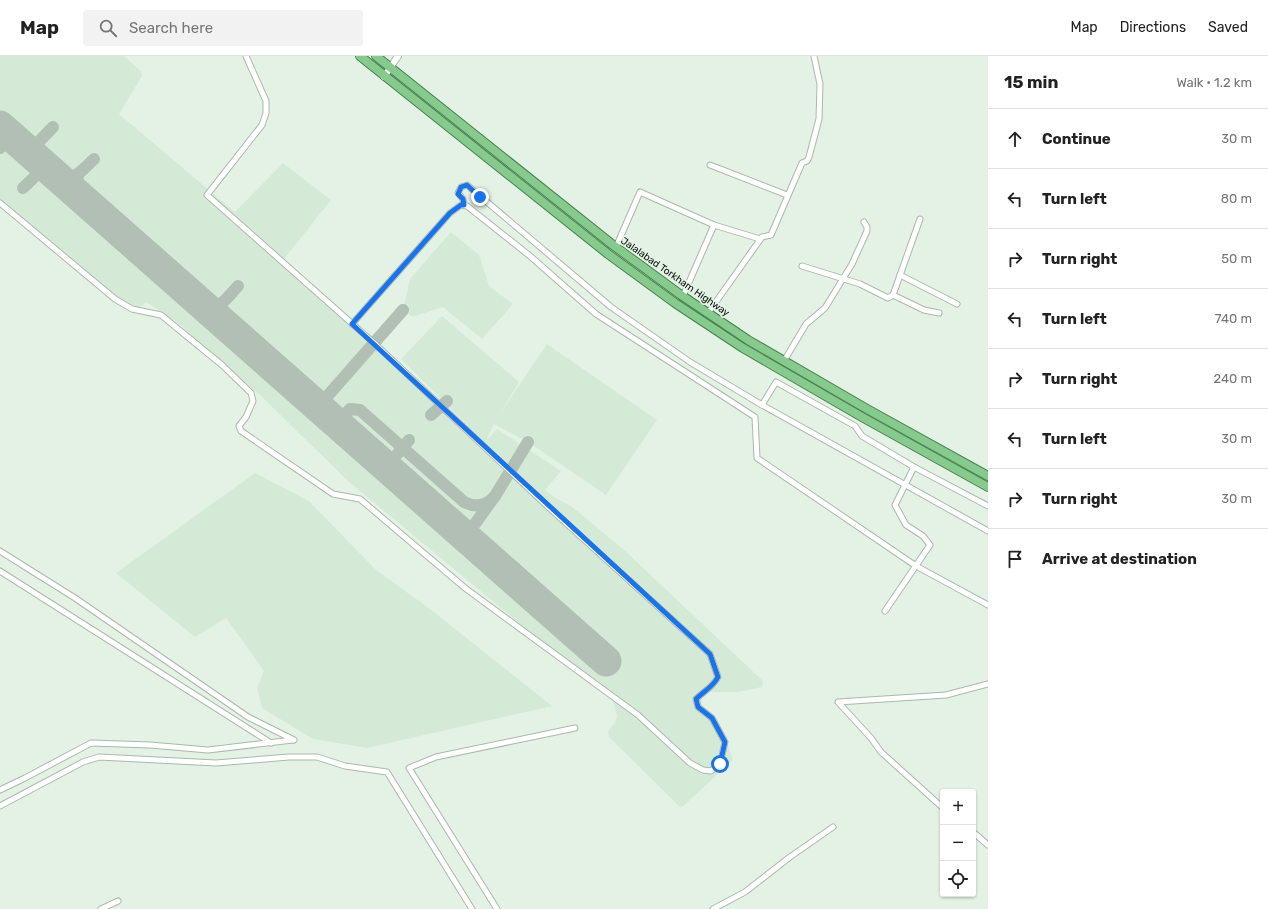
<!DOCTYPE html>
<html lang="en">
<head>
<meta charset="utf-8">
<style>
  :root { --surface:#fff; --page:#f2f2f2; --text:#222; --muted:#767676; --line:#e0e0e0 }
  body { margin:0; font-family:Rubik,sans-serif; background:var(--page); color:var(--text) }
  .controls { position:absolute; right:12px; bottom:12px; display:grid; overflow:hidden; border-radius:4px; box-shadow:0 1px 3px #0004 }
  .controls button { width:36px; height:36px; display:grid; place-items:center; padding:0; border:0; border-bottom:1px solid var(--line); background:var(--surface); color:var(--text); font:20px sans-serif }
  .stop { position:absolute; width:12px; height:12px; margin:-9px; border:3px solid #1a73e8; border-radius:50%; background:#fff }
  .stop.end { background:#1a73e8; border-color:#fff; box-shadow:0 1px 4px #0008 }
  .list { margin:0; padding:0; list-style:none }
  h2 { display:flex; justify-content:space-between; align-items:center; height:52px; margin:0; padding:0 16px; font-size:17px }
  h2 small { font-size:13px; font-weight:400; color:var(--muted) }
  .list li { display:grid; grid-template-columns:26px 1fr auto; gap:12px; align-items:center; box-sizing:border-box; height:60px; padding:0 16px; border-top:1px solid var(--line) }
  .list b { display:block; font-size:15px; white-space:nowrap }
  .list em { font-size:13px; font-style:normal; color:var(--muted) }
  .icon { flex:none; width:22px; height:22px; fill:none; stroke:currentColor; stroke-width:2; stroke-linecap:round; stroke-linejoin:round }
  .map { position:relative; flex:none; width:988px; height:853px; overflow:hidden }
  header { display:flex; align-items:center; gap:24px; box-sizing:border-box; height:56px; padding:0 20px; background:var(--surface); border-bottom:1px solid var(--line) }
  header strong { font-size:19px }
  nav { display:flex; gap:22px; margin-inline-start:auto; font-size:14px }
  .search { width:280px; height:36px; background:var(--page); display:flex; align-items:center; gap:10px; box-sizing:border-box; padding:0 14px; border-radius:4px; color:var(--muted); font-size:15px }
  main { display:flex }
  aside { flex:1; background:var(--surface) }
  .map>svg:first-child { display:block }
</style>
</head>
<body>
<header>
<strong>Map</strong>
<div class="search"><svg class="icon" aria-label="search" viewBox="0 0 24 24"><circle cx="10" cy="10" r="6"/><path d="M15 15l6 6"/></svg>Search here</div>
<nav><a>Map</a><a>Directions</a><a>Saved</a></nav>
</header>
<main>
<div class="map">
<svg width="988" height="853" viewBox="0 0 988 853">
  <rect width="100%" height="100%" fill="#e3f2e4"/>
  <g fill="#d5ead6">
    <path d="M0 0H124L141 15 142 20 119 58 235 156 283 107 331 144 284 203 471 373 401 303 442 260 519 326 499 359 547 288 657 364 606 439 528 386 494 368 486 385 497 373 561 415 545 434 554 441 571 450 623 493 763 625 762 631 738 636H709L701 640 702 651 715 664 723 676 733 704 681 752 609 681 608 675 615 667 617 660 613 645 348 425 262 341 174 264 146 246 140 252 125 247 0 146Z"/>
    <path d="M451 176 479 199 489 230 513 248 482 283 443 251 412 261 403 254 410 223Z"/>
    <path d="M255 417 309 445 375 513 430 553 552 650 367 692 313 683 262 652 257 632 264 615 226 562 195 581 116 517Z"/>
  </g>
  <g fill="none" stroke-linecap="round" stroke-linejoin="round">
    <g stroke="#b2bfb4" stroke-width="12">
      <path d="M0 92 11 79"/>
      <path d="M29 96 53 71"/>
      <path d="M51 115C74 127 77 119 94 103"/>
      <path d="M78 119 76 132 87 147"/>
      <path d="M23 132 46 110"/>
      <path d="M198 245C219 258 224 245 238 230"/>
      <path d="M222 248 220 258 233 275"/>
      <path d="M309 343 318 347 324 344 403 254"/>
      <path d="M324 344 321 351 326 359"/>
      <path d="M431 359 447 345"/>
      <path d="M337 368 350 353 360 354 464 446C476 452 486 450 495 440"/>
      <path d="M381 407H390L409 384"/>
      <path d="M390 407V414L395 419"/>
      <path d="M470 475 469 481 473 488"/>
      <path d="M461 478 469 476 495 440 528 386"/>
    </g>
    <path stroke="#b2bfb4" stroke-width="31" d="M0 70 606 605"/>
    <defs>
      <g id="minor">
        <path d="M710 109 787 139"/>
        <path d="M0 147 115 243 132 253 161 259 222 309 251 337 253 345 246 361 239 370 241 375 333 438 360 443 465 532 638 659 690 707 703 714 711 715 720 708 725 686 712 662 698 651 696 643C704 635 713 631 718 621L710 598 545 448 374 287 207 139 262 69 266 57V45L246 0"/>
        <path d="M464 149 463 143 458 137 461 131 467 129 611 251 690 306 762 349 776 326 855 370 862 380 914 411"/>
        <path d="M616 191 640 136 714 169 760 183"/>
        <path d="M802 210 860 228 888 242 893 239 924 254 939 257"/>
        <path d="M900 219 957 248"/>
        <path d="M893 239 920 163"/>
        <path d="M683 240 714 169"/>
        <path d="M708 257 762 181 771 179 802 107 807 105 809 101 819 63 820 28 814 0"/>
        <path d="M352 268 450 157 461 149 467 150 530 200 596 258 755 361 757 402 916 510 988 549"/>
        <path d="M784 305 806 268 825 252 852 208 867 175V171L864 166"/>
        <path d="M762 349 988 475"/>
        <path d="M0 495 75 542 248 661 294 684"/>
        <path d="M0 515 271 687"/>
        <path d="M885 555 930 489 923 480 906 469 895 449 914 411 988 450"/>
        <path d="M0 734 25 722 91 687 150 689 208 694 293 684"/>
        <path d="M0 750 83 706 99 701 216 707 289 701H317L345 710 387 716 472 853"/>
        <path d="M943 752 881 696 871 682 838 646 946 639 988 628"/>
        <path d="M973 776 988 789"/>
        <path d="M101 853 118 845"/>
        <path d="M497 853 409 712 436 701 575 672"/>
        <path d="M713 853 745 836 790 801 833 771"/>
      </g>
      <path id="tertiary" d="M384 21 398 0"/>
      <g id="trunk">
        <path d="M360 0 608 198 675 247 743 292 862 361 988 431"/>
        <path d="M376 0 613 189 681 239 748 284 867 353 988 420"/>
      </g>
    </defs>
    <use href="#minor" stroke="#abb9ac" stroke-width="7"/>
    <use href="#tertiary" stroke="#abb9ac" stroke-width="8"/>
    <use href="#trunk" stroke="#48804e" stroke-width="10"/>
    <use href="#minor" stroke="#fff" stroke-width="5"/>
    <use href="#tertiary" stroke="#fff" stroke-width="6"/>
    <use href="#trunk" stroke="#86ca8e" stroke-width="8"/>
  </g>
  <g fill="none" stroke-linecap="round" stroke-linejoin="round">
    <path stroke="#1a73e8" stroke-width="5" d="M480 141 467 129 461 131 458 138 463 143 464 149H461L450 157 352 268 710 598 718 621C713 631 704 635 696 643L698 651 712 662 725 686 720 708"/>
  </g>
  <g text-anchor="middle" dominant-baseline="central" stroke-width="3.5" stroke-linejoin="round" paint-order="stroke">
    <g font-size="10" fill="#0c110c" stroke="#e3f2e4">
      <text transform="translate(675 221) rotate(35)">Jalalabad Torkham Highway</text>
    </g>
  </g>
</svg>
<div class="controls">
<button>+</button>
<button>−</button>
<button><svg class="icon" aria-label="locate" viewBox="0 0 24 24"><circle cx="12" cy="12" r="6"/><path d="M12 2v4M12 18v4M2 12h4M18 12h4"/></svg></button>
</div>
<div class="stop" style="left:720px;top:708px"></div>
<div class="stop end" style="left:480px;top:141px"></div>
</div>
<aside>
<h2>15 min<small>Walk · 1.2 km</small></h2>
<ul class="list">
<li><svg class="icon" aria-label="ahead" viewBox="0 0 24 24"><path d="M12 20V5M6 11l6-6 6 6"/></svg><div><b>Continue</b></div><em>30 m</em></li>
<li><svg class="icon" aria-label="left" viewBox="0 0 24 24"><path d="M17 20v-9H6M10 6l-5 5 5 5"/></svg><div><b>Turn left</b></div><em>80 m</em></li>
<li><svg class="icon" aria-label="right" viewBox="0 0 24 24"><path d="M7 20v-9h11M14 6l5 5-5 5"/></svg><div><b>Turn right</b></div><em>50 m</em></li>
<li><svg class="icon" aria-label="left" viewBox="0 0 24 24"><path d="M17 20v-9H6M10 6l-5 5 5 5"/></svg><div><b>Turn left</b></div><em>740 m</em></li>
<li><svg class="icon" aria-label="right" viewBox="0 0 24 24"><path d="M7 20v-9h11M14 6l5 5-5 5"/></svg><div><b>Turn right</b></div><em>240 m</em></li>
<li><svg class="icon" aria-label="left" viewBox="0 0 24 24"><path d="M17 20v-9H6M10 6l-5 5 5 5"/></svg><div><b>Turn left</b></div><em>30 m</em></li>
<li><svg class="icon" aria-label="right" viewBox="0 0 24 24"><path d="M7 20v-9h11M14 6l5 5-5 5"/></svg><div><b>Turn right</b></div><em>30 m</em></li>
<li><svg class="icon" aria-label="arrive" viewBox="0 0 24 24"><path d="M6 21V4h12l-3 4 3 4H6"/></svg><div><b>Arrive at destination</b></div></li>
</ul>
</aside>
</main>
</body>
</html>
